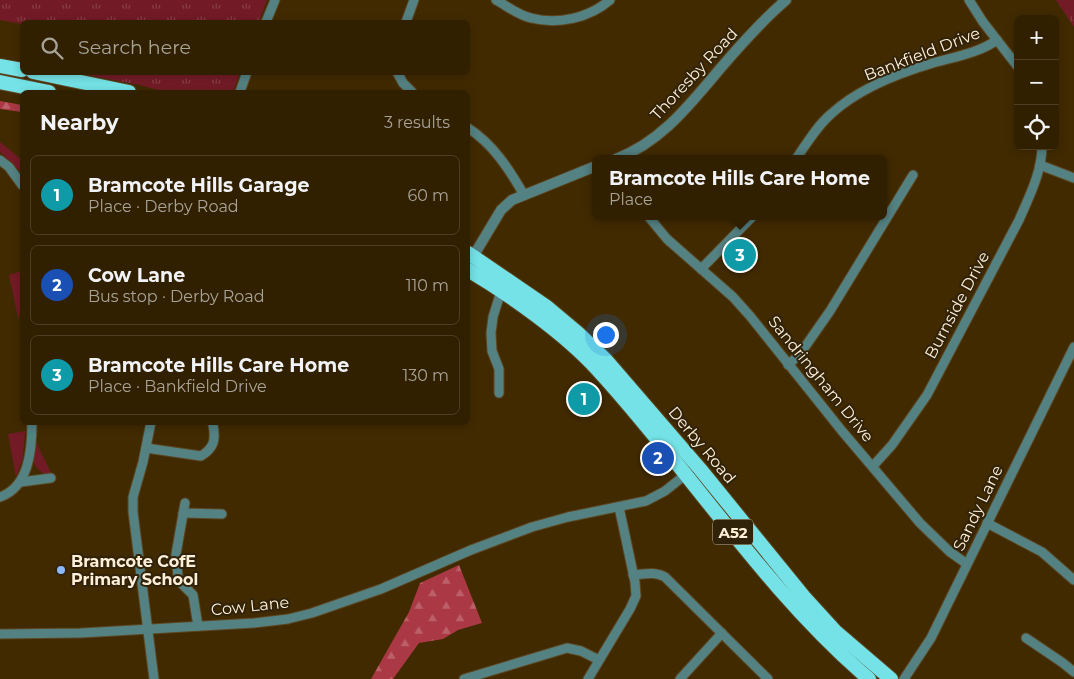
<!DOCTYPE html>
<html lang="en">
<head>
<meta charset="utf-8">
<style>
  :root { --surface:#312000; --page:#3d2d0f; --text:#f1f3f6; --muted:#a8a399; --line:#4c3e22; --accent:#b45309 }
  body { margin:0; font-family:Montserrat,sans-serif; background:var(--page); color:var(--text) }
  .controls { position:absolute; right:15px; top:15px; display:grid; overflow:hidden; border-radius:8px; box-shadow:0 2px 8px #0003 }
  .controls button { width:45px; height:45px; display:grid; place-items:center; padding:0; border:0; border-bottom:1px solid var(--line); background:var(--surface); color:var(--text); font:25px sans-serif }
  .you { position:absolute; left:605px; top:334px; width:18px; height:18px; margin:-12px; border:4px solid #fff; border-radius:50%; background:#1a73e8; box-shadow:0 0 0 8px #1a73e833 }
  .badge { display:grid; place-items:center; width:32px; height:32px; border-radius:50%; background:var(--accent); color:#fff; font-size:16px; font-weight:700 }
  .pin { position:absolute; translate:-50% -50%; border:2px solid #fff; box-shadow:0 1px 5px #0006 }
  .popup { position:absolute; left:592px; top:155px; width:295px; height:65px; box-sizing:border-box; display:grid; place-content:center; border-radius:8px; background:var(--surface); filter:drop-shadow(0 1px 4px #0005); font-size:16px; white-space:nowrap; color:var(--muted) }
  .popup b { font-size:19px; color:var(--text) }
  .popup::after { content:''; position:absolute; left:50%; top:100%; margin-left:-10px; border:10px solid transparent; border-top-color:var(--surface) }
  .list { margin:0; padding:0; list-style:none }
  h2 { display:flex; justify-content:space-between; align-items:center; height:65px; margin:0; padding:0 20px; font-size:21px }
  h2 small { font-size:16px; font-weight:400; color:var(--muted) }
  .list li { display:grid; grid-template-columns:32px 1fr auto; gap:15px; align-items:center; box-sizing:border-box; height:80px; margin:0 10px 10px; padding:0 10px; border:1px solid var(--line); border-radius:8px }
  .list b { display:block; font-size:19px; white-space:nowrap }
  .list p { margin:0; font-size:16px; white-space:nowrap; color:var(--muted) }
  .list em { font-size:16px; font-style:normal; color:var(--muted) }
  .icon { flex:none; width:28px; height:28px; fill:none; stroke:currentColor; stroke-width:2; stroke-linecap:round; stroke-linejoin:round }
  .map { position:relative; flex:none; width:1074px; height:679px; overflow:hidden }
  .search { position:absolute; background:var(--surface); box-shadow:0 2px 8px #0003; left:20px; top:20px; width:450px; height:55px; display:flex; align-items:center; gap:12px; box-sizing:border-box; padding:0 18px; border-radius:8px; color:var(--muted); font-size:19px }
  .panel { position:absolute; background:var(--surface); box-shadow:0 2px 8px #0003; left:20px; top:90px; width:450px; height:335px; border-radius:8px }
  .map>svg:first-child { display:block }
</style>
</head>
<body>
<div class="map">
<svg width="1074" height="679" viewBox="0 0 1074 679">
  <defs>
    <pattern id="forest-firs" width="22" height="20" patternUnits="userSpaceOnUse" patternTransform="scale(1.25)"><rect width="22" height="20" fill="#aa3945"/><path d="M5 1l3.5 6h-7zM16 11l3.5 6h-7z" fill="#bb6068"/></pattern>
    <pattern id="park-tufts" width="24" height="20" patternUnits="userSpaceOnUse" patternTransform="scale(1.25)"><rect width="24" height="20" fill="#721b26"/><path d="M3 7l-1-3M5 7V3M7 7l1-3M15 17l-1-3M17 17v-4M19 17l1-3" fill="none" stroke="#873c45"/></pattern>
  </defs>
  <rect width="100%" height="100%" fill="#412a00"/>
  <g fill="#721b26">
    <path d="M0 142 22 160V173L0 152Z"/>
    <path d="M22 271V297L19 318H18L9 275Z"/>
    <path d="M25 431 23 458 16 477 8 434Z"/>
    <path d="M34 442H36L52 475H46C30 465 33 459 34 442Z"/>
  </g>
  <g fill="url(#forest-firs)">
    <path d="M0 101 22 105V112L0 109Z"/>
    <path d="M459 565 482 623 458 630 443 639 419 643 393 679H371L409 612 420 583Z"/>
  </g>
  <g fill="url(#park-tufts)">
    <path d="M0 0H267L259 22H22V24L0 20Z"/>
    <path d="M1056 0H1074V27Z"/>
    <path d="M76 73H240L233 92H165L140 85Z"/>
  </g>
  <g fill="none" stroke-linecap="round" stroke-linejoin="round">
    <defs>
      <g id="minor">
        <path d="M496 0C507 6 518 15 531 18 558 25 589 18 610 0"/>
        <path d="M969 0 983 22 1018 67"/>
        <path d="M266 22 275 0"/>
        <path d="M406 22 414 0"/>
        <path d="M397 72 403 83 412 92"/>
        <path d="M240 92 247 72"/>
        <path d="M468 128C493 144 509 169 524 195"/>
        <path d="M796 159C807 143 817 126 831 114 857 90 899 73 933 63 954 57 979 53 997 40"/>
        <path d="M0 160 9 167 22 185"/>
        <path d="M1040 165 1074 178"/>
        <path d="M648 216 667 239 733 297 750 316 842 431 920 523 950 552 967 564"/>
        <path d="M701 269 753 216"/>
        <path d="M788 365 800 354 830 311 913 175"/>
        <path d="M499 393V369L492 351 491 333 493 317 501 291"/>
        <path d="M151 422 143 462 133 497V512L154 679"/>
        <path d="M146 448 201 456C214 448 216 440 213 425"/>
        <path d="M873 466 892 445 927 395 1019 220C1029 197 1042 172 1042 146"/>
        <path d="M21 482 51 478"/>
        <path d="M0 497C29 487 32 450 32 422"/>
        <path d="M185 503 176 554 178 577 181 583 193 595 198 626"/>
        <path d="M183 513 222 514"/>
        <path d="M987 523 1042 552 1074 580"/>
        <path d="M633 575C645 574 655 571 665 577L768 679"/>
        <path d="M0 634 81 633 254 623 288 619 312 613 381 589 471 550 532 527 568 517 646 501 665 491 685 475"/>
        <path d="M1026 638 1063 663 1074 672"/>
        <path d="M464 679 567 648 581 651 599 660"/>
        <path d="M588 679 630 609 636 596 635 582 619 507"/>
        <path d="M680 679 722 633"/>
        <path d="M904 679 931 638 1074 347"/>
      </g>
      <g id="tertiary">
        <path d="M616 159C664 141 693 100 725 63 744 41 764 19 786 0"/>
        <path d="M468 265 501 210 512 200 596 166"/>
      </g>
      <g id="trunk">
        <path d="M0 66 22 70"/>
        <path d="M33 72 129 92"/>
        <path d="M0 82 49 92"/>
        <path d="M468 253 547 307 578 333 606 360 700 469 804 597 835 631 891 679"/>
        <path d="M468 270C510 295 564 333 597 369 690 470 764 589 869 679"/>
      </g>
    </defs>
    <use href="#minor" stroke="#5c461f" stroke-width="11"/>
    <use href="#tertiary" stroke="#5c461f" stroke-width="12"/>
    <use href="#trunk" stroke="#5c461f" stroke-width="16"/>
    <use href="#minor" stroke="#548182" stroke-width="9"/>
    <use href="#tertiary" stroke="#548182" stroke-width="10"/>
    <use href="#trunk" stroke="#74e2e6" stroke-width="14"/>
  </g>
  <circle fill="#8cb9fc" stroke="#31220a" stroke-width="2" cx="61" cy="570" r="5"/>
  <g text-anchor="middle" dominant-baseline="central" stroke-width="4" stroke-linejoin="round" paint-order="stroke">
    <rect fill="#31220a" stroke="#c1b29c" stroke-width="1" x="713" y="519.5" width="40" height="25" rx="4"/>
    <g font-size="15" font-weight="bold" fill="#fff0da">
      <text x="733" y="532">A52</text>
    </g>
    <g font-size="16" fill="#fff0da" stroke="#31220a">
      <text transform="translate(922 54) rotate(-21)">Bankfield Drive</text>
      <text transform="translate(694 74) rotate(-47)">Thoresby Road</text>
      <text transform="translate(957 305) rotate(-62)">Burnside Drive</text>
      <text transform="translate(821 379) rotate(51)">Sandringham Drive</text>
      <text transform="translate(702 445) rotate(50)">Derby Road</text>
      <text transform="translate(978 508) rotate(-64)">Sandy Lane</text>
      <text transform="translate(250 606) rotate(-6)">Cow Lane</text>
    </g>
    <g font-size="16" font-weight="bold" fill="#fff0da" stroke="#31220a" text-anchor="start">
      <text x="71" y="561">Bramcote CofE<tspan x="71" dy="18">Primary School</tspan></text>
    </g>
  </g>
</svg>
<div class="controls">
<button>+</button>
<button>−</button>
<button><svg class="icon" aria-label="locate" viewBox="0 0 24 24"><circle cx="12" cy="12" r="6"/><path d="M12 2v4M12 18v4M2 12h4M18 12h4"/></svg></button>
</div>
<div class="you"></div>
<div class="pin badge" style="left:584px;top:399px;background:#0f9aa8">1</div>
<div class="pin badge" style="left:658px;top:458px;background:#1a4fb4">2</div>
<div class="pin badge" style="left:740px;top:255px;background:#0f9aa8">3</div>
<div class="popup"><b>Bramcote Hills Care Home</b>Place</div>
<div class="search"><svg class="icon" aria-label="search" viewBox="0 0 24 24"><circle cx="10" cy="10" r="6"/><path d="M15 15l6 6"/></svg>Search here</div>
<section class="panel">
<h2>Nearby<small>3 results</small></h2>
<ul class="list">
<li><span class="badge" style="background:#0f9aa8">1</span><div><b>Bramcote Hills Garage</b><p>Place · Derby Road</p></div><em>60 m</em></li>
<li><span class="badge" style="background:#1a4fb4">2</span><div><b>Cow Lane</b><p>Bus stop · Derby Road</p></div><em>110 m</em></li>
<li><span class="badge" style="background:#0f9aa8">3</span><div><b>Bramcote Hills Care Home</b><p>Place · Bankfield Drive</p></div><em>130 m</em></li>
</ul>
</section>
</div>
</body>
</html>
